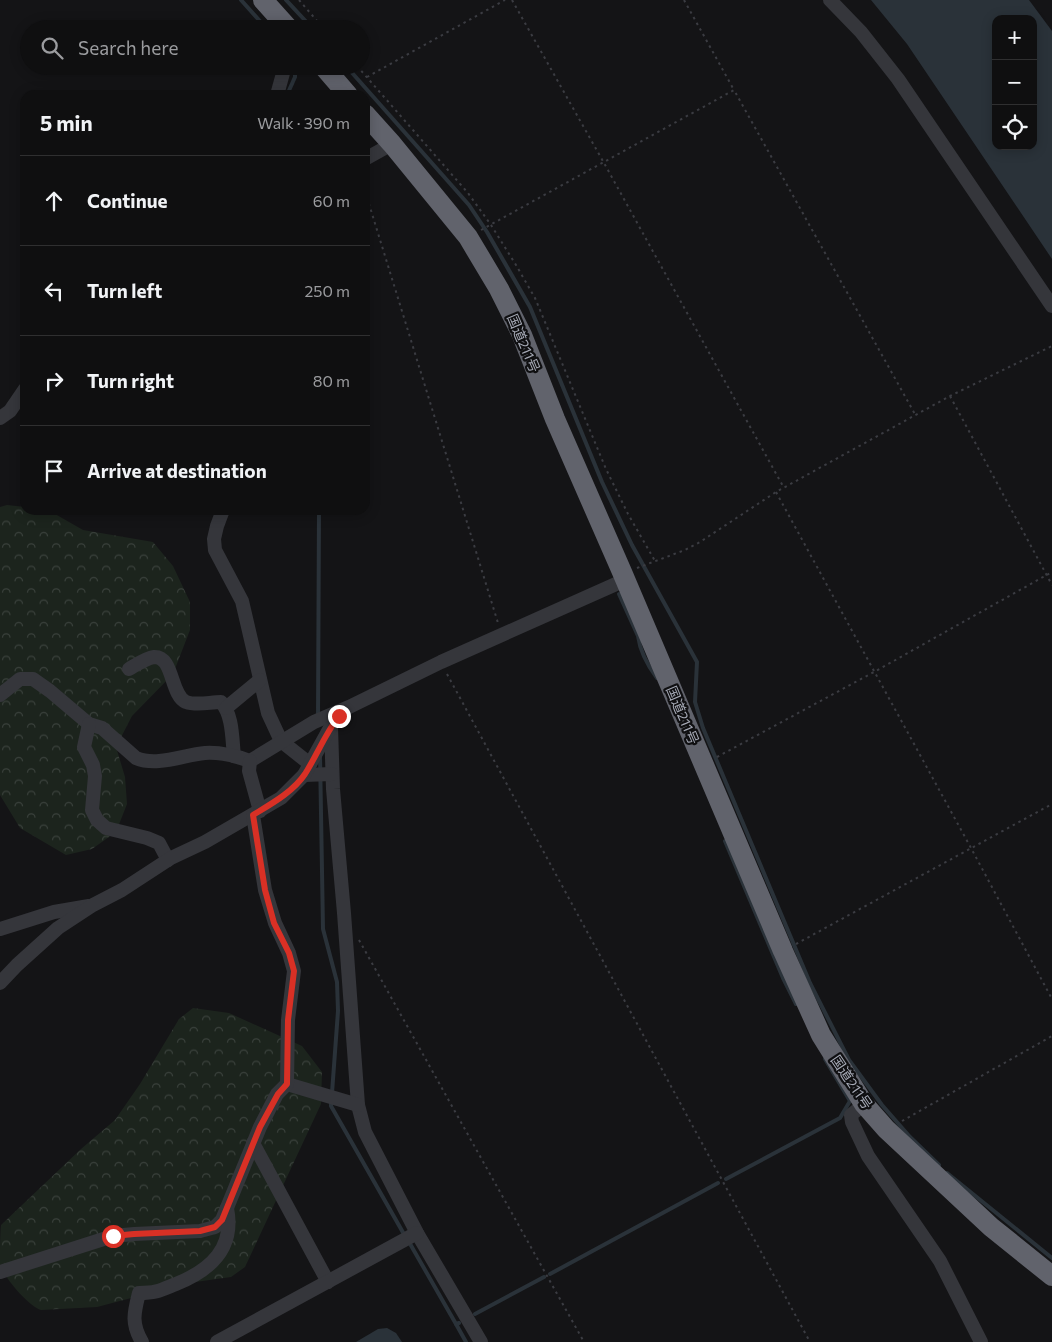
<!DOCTYPE html>
<html lang="en">
<head>
<meta charset="utf-8">
<style>
  :root { --surface:#0f0f10; --page:#1d1d1e; --text:#f1f3f6; --muted:#9b9c9f; --line:#2f2f30 }
  body { margin:0; font-family:Commissioner,"Noto Sans JP",sans-serif; background:var(--page); color:var(--text) }
  .controls { position:absolute; right:15px; top:15px; display:grid; overflow:hidden; border-radius:10px; box-shadow:0 2px 12px #0003 }
  .controls button { width:45px; height:45px; display:grid; place-items:center; padding:0; border:0; border-bottom:1px solid var(--line); background:var(--surface); color:var(--text); font:25px sans-serif }
  .stop { position:absolute; width:15px; height:15px; margin:-11px; border:4px solid #d93025; border-radius:50%; background:#fff }
  .stop.end { background:#d93025; border-color:#fff; box-shadow:0 1px 5px #0008 }
  .list { margin:0; padding:0; list-style:none }
  h2 { display:flex; justify-content:space-between; align-items:center; height:65px; margin:0; padding:0 20px; font-size:21px }
  h2 small { font-size:16px; font-weight:400; color:var(--muted) }
  .list li { display:grid; grid-template-columns:32px 1fr auto; gap:15px; align-items:center; box-sizing:border-box; height:90px; padding:0 20px; border-top:1px solid var(--line) }
  .list b { display:block; font-size:19px; white-space:nowrap }
  .list em { font-size:16px; font-style:normal; color:var(--muted) }
  .icon { flex:none; width:28px; height:28px; fill:none; stroke:currentColor; stroke-width:2; stroke-linecap:round; stroke-linejoin:round }
  .map { position:relative; flex:none; width:1052px; height:1342px; overflow:hidden }
  .search { position:absolute; background:var(--surface); box-shadow:0 2px 12px #0003; left:20px; top:20px; width:350px; height:55px; display:flex; align-items:center; gap:12px; box-sizing:border-box; padding:0 18px; border-radius:28px; color:var(--muted); font-size:19px }
  .panel { position:absolute; background:var(--surface); box-shadow:0 2px 12px #0003; left:20px; top:90px; width:350px; height:425px; border-radius:15px }
  .map>svg:first-child { display:block }
</style>
</head>
<body>
<div class="map">
<svg width="1052" height="1342" viewBox="0 0 1052 1342">
  <defs>
    <pattern id="forest-crowns" width="20" height="18" patternUnits="userSpaceOnUse" patternTransform="scale(1.25)"><rect width="20" height="18" fill="#1c241d"/><path d="M2 6a3 3 0 1 1 6 0M12 15a3 3 0 1 1 6 0" fill="none" stroke="#3a413c"/></pattern>
  </defs>
  <rect width="100%" height="100%" fill="#141416"/>
  <g fill="url(#forest-crowns)">
    <path d="M7 505 25 507V510H44L55 514 83 530 153 542 173 566 190 602V630L173 674 132 716 116 747 125 777 127 804 116 832 92 849 66 855 20 828 0 795V507Z"/>
    <path d="M193 1008 229 1013 302 1046 322 1072 321 1104 245 1267 231 1277 188 1283 97 1307 41 1310C29 1307 2 1275 0 1264 0 1255 0 1234 1 1225L81 1149 115 1120 140 1084 179 1019Z"/>
  </g>
  <g fill="#2a3239" fill-rule="evenodd">
    <path d="M871 0H1029L1052 31V259L907 44ZM996 19H1033V146H996Z"/>
    <path d="M387 1328 396 1333 402 1342H356L378 1329Z"/>
  </g>
  <g fill="none" stroke-linecap="round" stroke-linejoin="round">
    <g stroke="#2a3239" stroke-width="4">
      <path d="M241 0 267 29"/>
      <path d="M286 0 313 29"/>
      <path d="M346 66 469 205 487 232 530 307 602 482 632 545 697 662 695 702 703 728 810 983 849 1060 882 1105 910 1137 939 1165"/>
      <path d="M287 95 295 77V66"/>
      <path d="M619 594 638 636C640 651 648 666 657 678"/>
      <path d="M318 718 319 510"/>
      <path d="M320 755 323 929 337 982 338 1011 332 1093"/>
      <path d="M725 841 783 978 796 1004"/>
      <path d="M331 1100V1106L405 1236"/>
      <path d="M947 1173 1052 1258"/>
      <path d="M726 1179 840 1118 850 1101 825 1059"/>
      <path d="M409 1242 456 1324"/>
      <path d="M550 1274 718 1183"/>
      <path d="M475 1314 544 1277"/>
      <path d="M459 1323 456 1324 466 1342"/>
    </g>
    <g stroke="#3b3c42" stroke-width="2" stroke-dasharray="2.5 4" stroke-linecap="butt">
      <path d="M299 0 324 29"/>
      <path d="M512 0 604 163 784 488"/>
      <path d="M684 0 734 90"/>
      <path d="M357 66 468 193 491 225 516 265 535 298 606 469 628 514 655 561"/>
      <path d="M367 77 505 0"/>
      <path d="M365 191 498 623"/>
      <path d="M481 230 734 90 916 416"/>
      <path d="M950 396 1052 585"/>
      <path d="M776 492 971 848 1052 999"/>
      <path d="M637 568 685 550 700 542 776 492 950 396 1052 346"/>
      <path d="M447 674 810 1342"/>
      <path d="M717 757 874 672 1052 572"/>
      <path d="M359 940 584 1342"/>
      <path d="M796 944 1052 804"/>
      <path d="M902 1121 1052 1036"/>
    </g>
    <g stroke="#35363b" stroke-width="14">
      <path d="M830 0 861 32 898 79 1052 306"/>
      <path d="M277 95 285 66"/>
      <path d="M365 159 392 144"/>
      <path d="M0 418 10 411 25 389"/>
      <path d="M223 510 217 526 214 539 215 550 242 601 268 713 281 741 310 764"/>
      <path d="M129 669C136 665 146 658 154 657 174 656 170 695 186 702 197 706 210 702 221 702 233 715 232 739 234 756"/>
      <path d="M0 695 20 679H33L50 691 89 724 102 728 136 758C157 767 183 755 205 753 220 752 236 756 250 761L314 722 349 707 441 662 625 580"/>
      <path d="M226 708 260 680"/>
      <path d="M89 724 84 747 93 765 95 776 92 810 97 820 106 828 147 838 159 843 168 860"/>
      <path d="M331 727 333 789 344 913 358 1105 365 1132 417 1233 481 1342"/>
      <path d="M250 761 249 771 260 811"/>
      <path d="M304 775 332 774"/>
      <path d="M0 929 54 912 89 906"/>
      <path d="M0 983 17 965 58 928 93 905 122 890 171 858 205 842 281 798 304 775 330 728"/>
      <path d="M287 1084 358 1105"/>
      <path d="M864 1104 851 1115 852 1122 868 1156 940 1261 981 1342"/>
      <path d="M253 1143 328 1282"/>
      <path d="M0 1272 113 1236 134 1234 200 1231 215 1227 222 1220 260 1127 277 1094 287 1084 288 1020 294 971 289 953 275 923 265 890 253 815"/>
      <path d="M142 1342C131 1323 134 1313 139 1293 157 1293 161 1290 176 1284 211 1270 235 1248 227 1208"/>
      <path d="M217 1342 417 1233"/>
    </g>
    <g stroke="#61636c" stroke-width="20">
      <path d="M263 0 289 29"/>
      <path d="M323 66 348 95"/>
      <path d="M365 114 392 144 468 237 499 289 522 335 555 419 622 572 783 951 821 1035 864 1104 886 1129 991 1227 1052 1276"/>
    </g>
  </g>
  <g fill="none" stroke-linecap="round" stroke-linejoin="round">
    <path stroke="#d93025" stroke-width="6" d="M113 1236 134 1234 200 1231 215 1227 222 1220 260 1127 278 1094 287 1084 288 1020 294 971 289 953 274 923 265 890 253 815C271 804 293 792 305 774 317 755 325 734 339 716"/>
  </g>
  <g text-anchor="middle" dominant-baseline="central" stroke-width="4.5" stroke-linejoin="round" paint-order="stroke">
    <g font-size="14" fill="#a6aab6" stroke="#0f0f11">
      <text transform="translate(524 343) rotate(67)">国道211号</text>
      <text transform="translate(683 715) rotate(67)">国道211号</text>
      <text transform="translate(852 1082) rotate(56)">国道211号</text>
    </g>
  </g>
</svg>
<div class="controls">
<button>+</button>
<button>−</button>
<button><svg class="icon" aria-label="locate" viewBox="0 0 24 24"><circle cx="12" cy="12" r="6"/><path d="M12 2v4M12 18v4M2 12h4M18 12h4"/></svg></button>
</div>
<div class="stop" style="left:113px;top:1236px"></div>
<div class="stop end" style="left:339px;top:716px"></div>
<div class="search"><svg class="icon" aria-label="search" viewBox="0 0 24 24"><circle cx="10" cy="10" r="6"/><path d="M15 15l6 6"/></svg>Search here</div>
<section class="panel">
<h2>5 min<small>Walk · 390 m</small></h2>
<ul class="list">
<li><svg class="icon" aria-label="ahead" viewBox="0 0 24 24"><path d="M12 20V5M6 11l6-6 6 6"/></svg><div><b>Continue</b></div><em>60 m</em></li>
<li><svg class="icon" aria-label="left" viewBox="0 0 24 24"><path d="M17 20v-9H6M10 6l-5 5 5 5"/></svg><div><b>Turn left</b></div><em>250 m</em></li>
<li><svg class="icon" aria-label="right" viewBox="0 0 24 24"><path d="M7 20v-9h11M14 6l5 5-5 5"/></svg><div><b>Turn right</b></div><em>80 m</em></li>
<li><svg class="icon" aria-label="arrive" viewBox="0 0 24 24"><path d="M6 21V4h12l-3 4 3 4H6"/></svg><div><b>Arrive at destination</b></div></li>
</ul>
</section>
</div>
</body>
</html>
